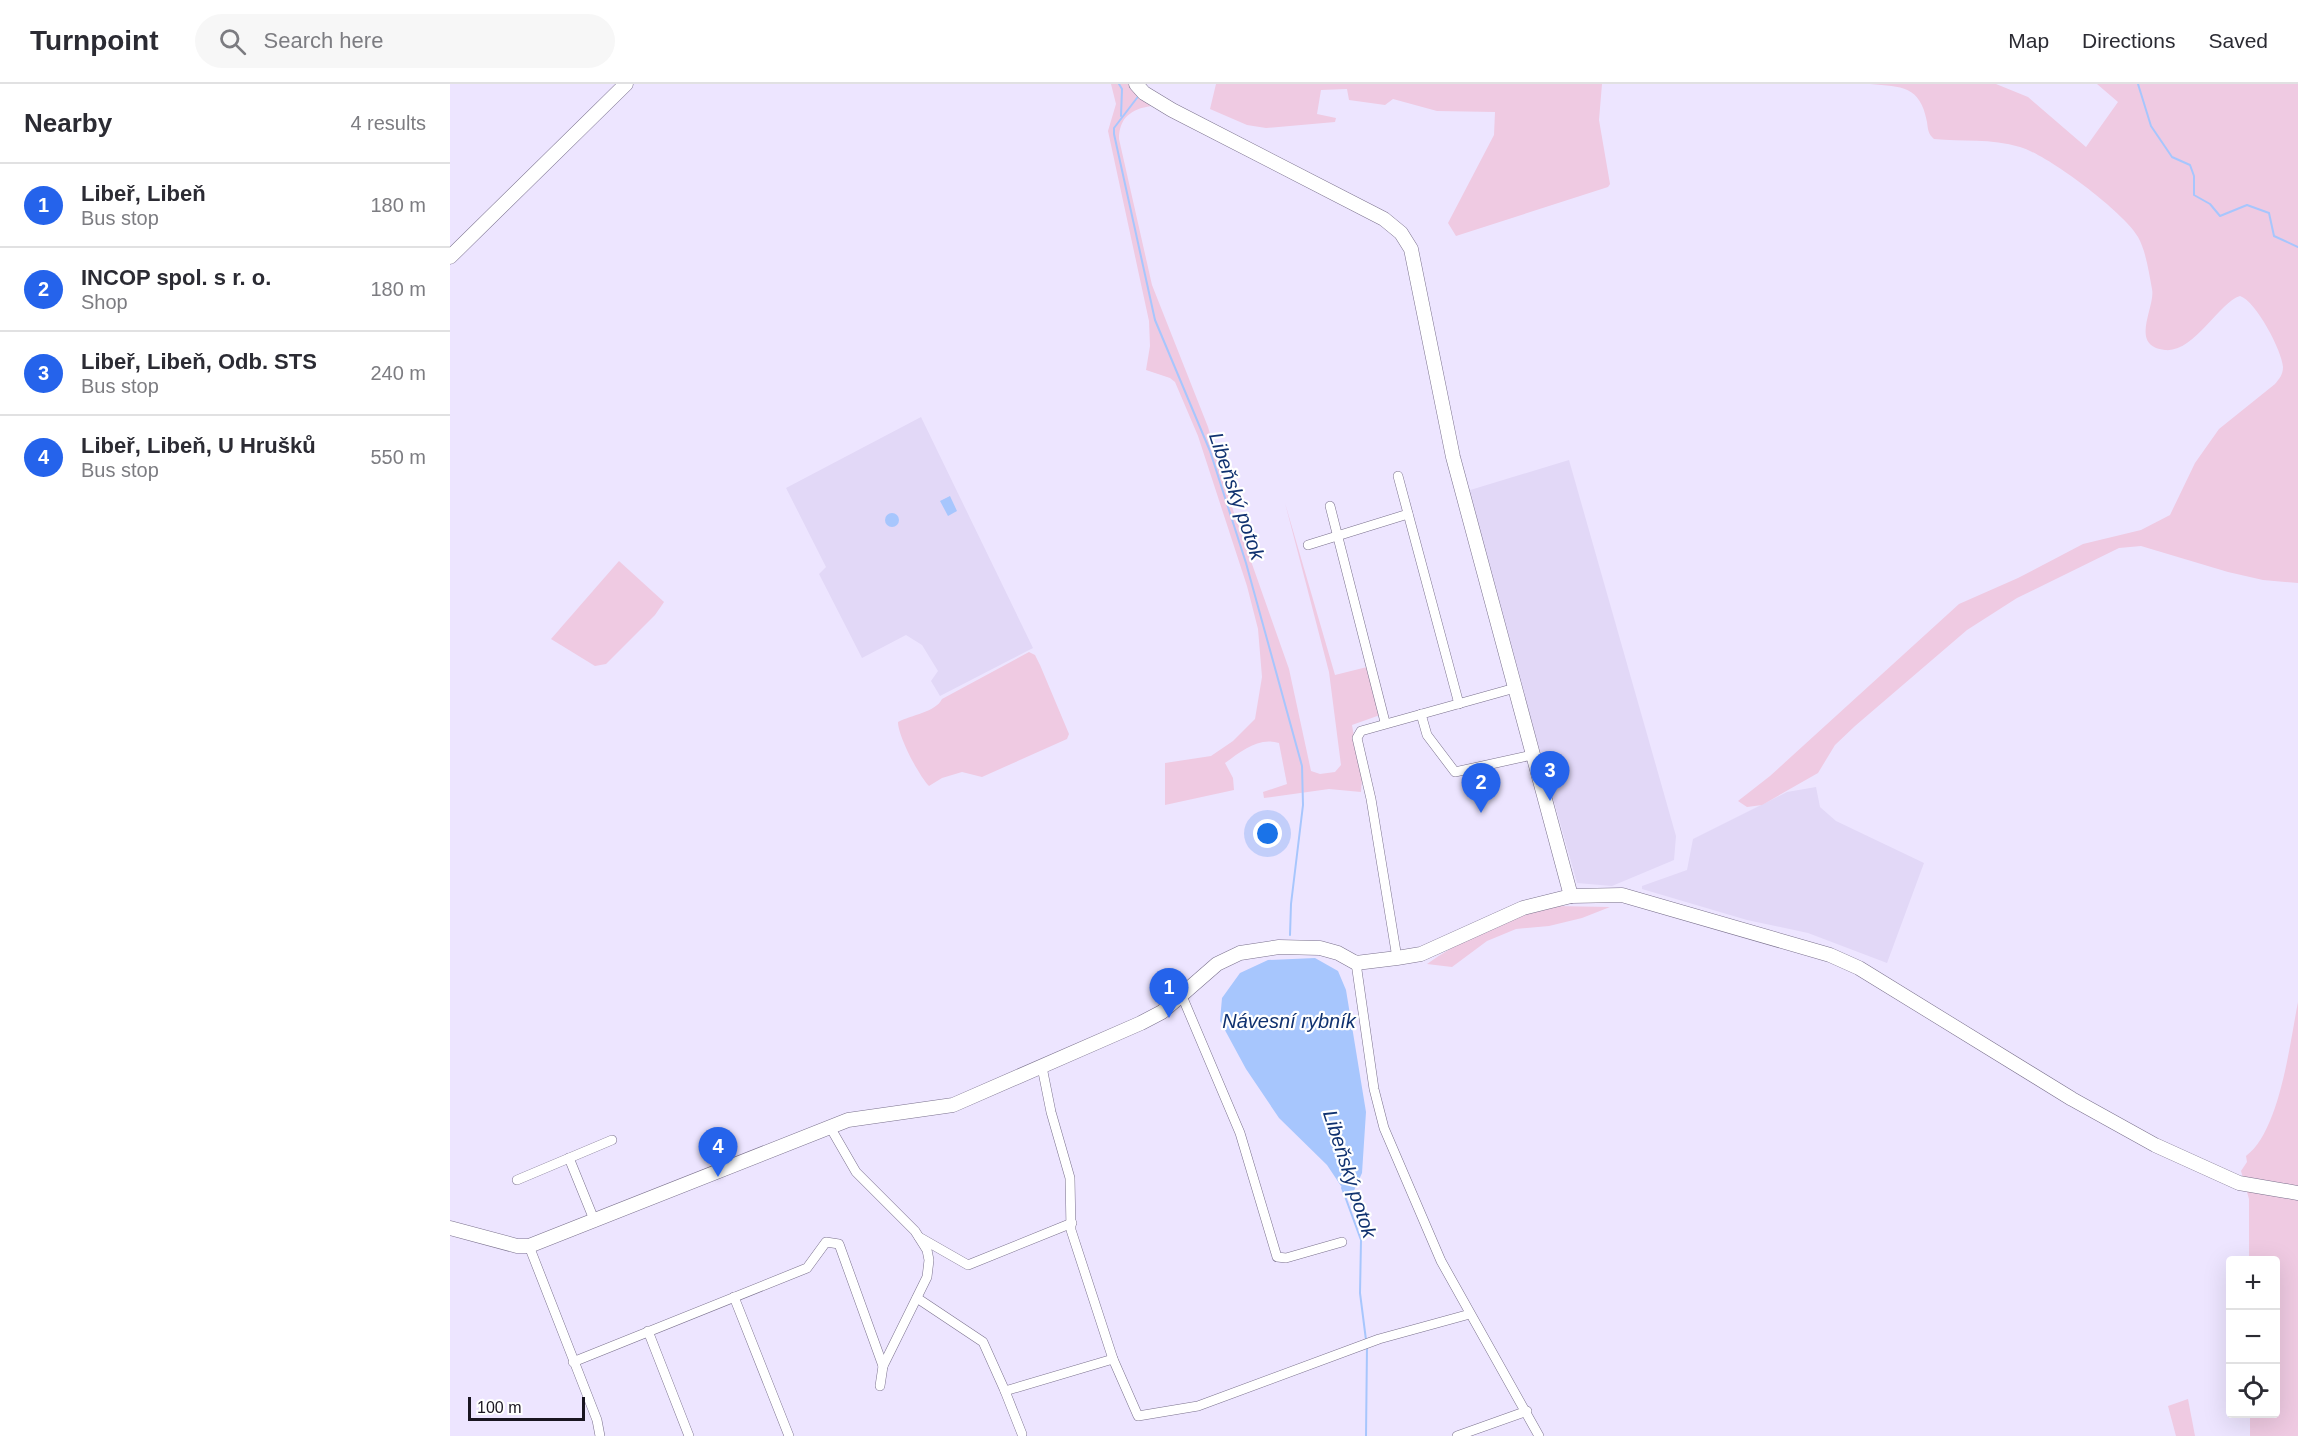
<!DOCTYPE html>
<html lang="en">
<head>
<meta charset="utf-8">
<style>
  :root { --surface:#fff; --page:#f7f7f7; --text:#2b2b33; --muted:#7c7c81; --line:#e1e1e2; --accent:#2563eb }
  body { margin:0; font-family:Helvetica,sans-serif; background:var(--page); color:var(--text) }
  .controls { position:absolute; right:18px; bottom:18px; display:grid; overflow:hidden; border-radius:6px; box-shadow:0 6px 24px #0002 }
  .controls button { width:54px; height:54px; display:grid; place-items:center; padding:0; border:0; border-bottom:2px solid var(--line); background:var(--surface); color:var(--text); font:30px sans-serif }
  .scale { position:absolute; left:18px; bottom:15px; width:117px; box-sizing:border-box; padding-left:6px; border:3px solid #191520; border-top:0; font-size:16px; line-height:21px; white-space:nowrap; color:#191520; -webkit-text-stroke:4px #fff; paint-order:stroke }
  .you { position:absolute; left:818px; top:750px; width:21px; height:21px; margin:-15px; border:4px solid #fff; border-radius:50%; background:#1a73e8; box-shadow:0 0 0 9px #1a73e833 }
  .badge { display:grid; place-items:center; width:39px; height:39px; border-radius:50%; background:var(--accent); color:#fff; font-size:20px; font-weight:700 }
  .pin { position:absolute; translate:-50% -50px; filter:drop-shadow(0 2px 3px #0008) }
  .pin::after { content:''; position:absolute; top:32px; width:21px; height:18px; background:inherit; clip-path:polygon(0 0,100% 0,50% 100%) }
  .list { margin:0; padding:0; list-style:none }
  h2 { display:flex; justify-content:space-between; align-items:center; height:78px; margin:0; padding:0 24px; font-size:26px }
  h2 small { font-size:20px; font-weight:400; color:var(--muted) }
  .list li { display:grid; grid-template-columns:39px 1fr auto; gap:18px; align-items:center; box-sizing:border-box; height:84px; padding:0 24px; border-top:2px solid var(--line) }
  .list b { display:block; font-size:22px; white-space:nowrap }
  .list p { margin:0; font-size:20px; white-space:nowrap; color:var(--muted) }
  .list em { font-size:20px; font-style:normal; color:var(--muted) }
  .icon { flex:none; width:33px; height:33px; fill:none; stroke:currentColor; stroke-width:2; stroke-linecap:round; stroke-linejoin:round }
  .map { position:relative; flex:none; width:1848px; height:1352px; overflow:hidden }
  header { display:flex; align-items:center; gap:36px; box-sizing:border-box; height:84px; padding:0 30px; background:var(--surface); border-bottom:2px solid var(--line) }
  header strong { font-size:28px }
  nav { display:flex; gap:33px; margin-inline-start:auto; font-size:21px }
  .search { width:420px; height:54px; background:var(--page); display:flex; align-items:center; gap:15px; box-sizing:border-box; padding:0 21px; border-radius:33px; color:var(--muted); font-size:22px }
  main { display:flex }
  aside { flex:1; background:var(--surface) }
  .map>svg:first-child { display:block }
</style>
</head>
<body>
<header>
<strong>Turnpoint</strong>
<div class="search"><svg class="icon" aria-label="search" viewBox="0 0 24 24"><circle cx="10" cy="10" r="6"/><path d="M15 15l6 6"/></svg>Search here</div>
<nav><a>Map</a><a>Directions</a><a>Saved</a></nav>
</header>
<main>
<aside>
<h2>Nearby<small>4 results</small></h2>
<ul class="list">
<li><span class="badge">1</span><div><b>Libeř, Libeň</b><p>Bus stop</p></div><em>180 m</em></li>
<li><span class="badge">2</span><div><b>INCOP spol. s r. o.</b><p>Shop</p></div><em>180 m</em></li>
<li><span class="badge">3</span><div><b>Libeř, Libeň, Odb. STS</b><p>Bus stop</p></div><em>240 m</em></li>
<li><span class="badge">4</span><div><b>Libeř, Libeň, U Hrušků</b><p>Bus stop</p></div><em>550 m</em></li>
</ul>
</aside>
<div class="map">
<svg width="1848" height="1352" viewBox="0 0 1848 1352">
  <rect width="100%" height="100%" fill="#ede5ff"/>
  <g fill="#e2d8f7">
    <path d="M471 333 583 564 490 612 481 597 488 587 472 561 456 551 412 574 369 490 376 483 336 404Z"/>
    <path d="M1119 376 1226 752 1224 776 1162 802 1127 799 1017 407Z"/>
    <path d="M1366 703 1370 723 1386 737 1474 779 1437 879 1358 849 1297 836 1192 805V802L1237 786 1243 755 1337 708Z"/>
  </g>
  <g fill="#efcae2">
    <path d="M661 0H678L701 22C681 25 669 34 669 55L702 201 758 343 783 426 839 585 861 687 870 690 885 688 891 681 879 588 835 419 885 591 917 583 930 631 902 641 912 696 911 708 879 705 814 714 813 708 837 700 829 659C808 653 792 667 775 679L783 694 784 706 715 721V679L761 672 783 657 805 635 812 593 808 545 797 502 748 352 725 298 720 294 696 286 700 262 699 237 658 47 666 20Z"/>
    <path d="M766 0H1152L1149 36 1160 100 1158 103 1006 152 998 139 1044 51 1045 28 987 27 943 15 935 21 899 16 897 5 871 6 867 30 886 34 885 38 816 44 797 41 760 25Z"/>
    <path d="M1420 0H1546L1578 13 1636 63 1668 18 1647 0H1848V499L1813 496 1778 488 1691 462 1669 464 1567 514 1517 546 1405 642 1385 661 1368 689 1312 721 1297 723 1288 717 1320 692 1509 520 1568 494 1633 460 1691 446 1720 431 1745 379 1769 345 1825 300C1829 295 1833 291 1833 283 1832 267 1806 217 1790 212 1769 218 1744 269 1715 266 1678 262 1706 223 1702 205 1699 189 1696 167 1688 153 1674 128 1596 70 1570 63 1541 54 1512 58 1484 55 1478 50 1478 45 1477 38 1470 1 1452 3 1420 0Z"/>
    <path d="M169 477 214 518 205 531 156 580 145 582 101 555Z"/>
    <path d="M579 568 585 571 590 581 619 650 617 655 532 693 512 688 492 694 479 702C469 692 448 652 448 638 461 631 486 628 492 615Z"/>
    <path d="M1104 822 1160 823 1132 834 1099 842 1066 845 1037 857 1002 883 977 880C1016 853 1058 834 1104 822Z"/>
    <path d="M1848 918V1352H1800V1330H1826V1176H1799V1115L1791 1087 1797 1078 1796 1072C1830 1047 1840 958 1848 918Z"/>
    <path d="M1738 1315 1745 1352H1726L1718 1322Z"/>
  </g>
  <g fill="#a7c6fd">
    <path d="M500 412 507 427 498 432 490 417Z"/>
    <circle cx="442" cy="436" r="7"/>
    <path d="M865 874 888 887 896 906 916 1028 912 1089 902 1111H897L877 1081 829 1034 796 985 770 937 772 914 790 889 818 876Z"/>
  </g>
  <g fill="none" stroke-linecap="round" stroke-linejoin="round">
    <g stroke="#a7c6fd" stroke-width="2">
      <path d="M669 0 672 5 671 32"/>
      <path d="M1688 0 1701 42 1722 73 1740 81 1744 92V111L1760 120 1770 132 1797 121 1819 129 1824 152 1848 163"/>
      <path d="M690 10 664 44V50L705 236 760 367 796 479 852 682 853 721 841 820 840 851"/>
      <path d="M892 1104 911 1156 910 1209 916 1256"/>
      <path d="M916 1352 917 1262"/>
    </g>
    <defs>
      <g id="street">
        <path d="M948 392 1009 620"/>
        <path d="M880 422 935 638"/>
        <path d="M858 461 958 430"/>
        <path d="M971 630 977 651 1005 688 1082 671"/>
        <path d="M947 874 921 715 907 654 911 647 1065 604"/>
        <path d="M906 879 924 1005 934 1044 991 1177 1089 1352"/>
        <path d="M732 912 790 1049 827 1173 836 1174 892 1158"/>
        <path d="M592 983 601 1028 620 1094 621 1146 663 1275 688 1332 748 1322 929 1255 1020 1230"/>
        <path d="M380 1043 406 1088 465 1147 477 1166 479 1176 477 1193 433 1282 430 1302"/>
        <path d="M119 1074 145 1138"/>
        <path d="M67 1096 162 1056"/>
        <path d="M469 1153 518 1181 622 1139"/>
        <path d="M79 1162 147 1336 150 1352"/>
        <path d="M284 1213 339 1352"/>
        <path d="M467 1214 533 1258 555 1307 663 1275"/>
        <path d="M198 1247 239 1352"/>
        <path d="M123 1278 357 1184 376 1158 389 1160 433 1282"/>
        <path d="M555 1307 572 1350"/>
        <path d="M1007 1352 1077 1327"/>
      </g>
      <g id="secondary">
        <path d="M686 0 694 9 722 26 934 135 951 149 961 165 1003 373 1121 812"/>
        <path d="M0 173 176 0"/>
        <path d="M0 1144 67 1162H79L398 1036 503 1021 691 939 712 928 767 880 790 869 829 863 870 864 888 869 906 879 947 874 971 870 1073 824 1121 812 1172 811 1380 871 1409 884 1622 1015 1705 1061 1789 1099 1848 1109"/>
      </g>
    </defs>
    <use href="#street" stroke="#7a718d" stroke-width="10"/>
    <use href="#secondary" stroke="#7a718d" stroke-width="15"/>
    <use href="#street" stroke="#fff" stroke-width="9"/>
    <use href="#secondary" stroke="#fff" stroke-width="14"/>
  </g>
  <g text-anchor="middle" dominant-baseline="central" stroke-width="4.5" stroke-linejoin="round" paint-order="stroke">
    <g font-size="20" font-style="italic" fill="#103270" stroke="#fff">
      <text transform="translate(787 412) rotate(71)">Libeňský potok</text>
      <text x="839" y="937">Návesní rybník</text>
      <text transform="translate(900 1090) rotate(72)">Libeňský potok</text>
    </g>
  </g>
</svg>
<div class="controls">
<button>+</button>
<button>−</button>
<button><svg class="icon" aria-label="locate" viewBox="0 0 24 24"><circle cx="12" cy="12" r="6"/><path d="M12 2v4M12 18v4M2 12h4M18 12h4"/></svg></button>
</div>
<div class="scale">100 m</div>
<div class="you"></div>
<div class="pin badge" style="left:719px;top:934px">1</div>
<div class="pin badge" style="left:1031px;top:729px">2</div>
<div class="pin badge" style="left:1100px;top:717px">3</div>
<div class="pin badge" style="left:268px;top:1093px">4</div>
</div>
</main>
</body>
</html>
